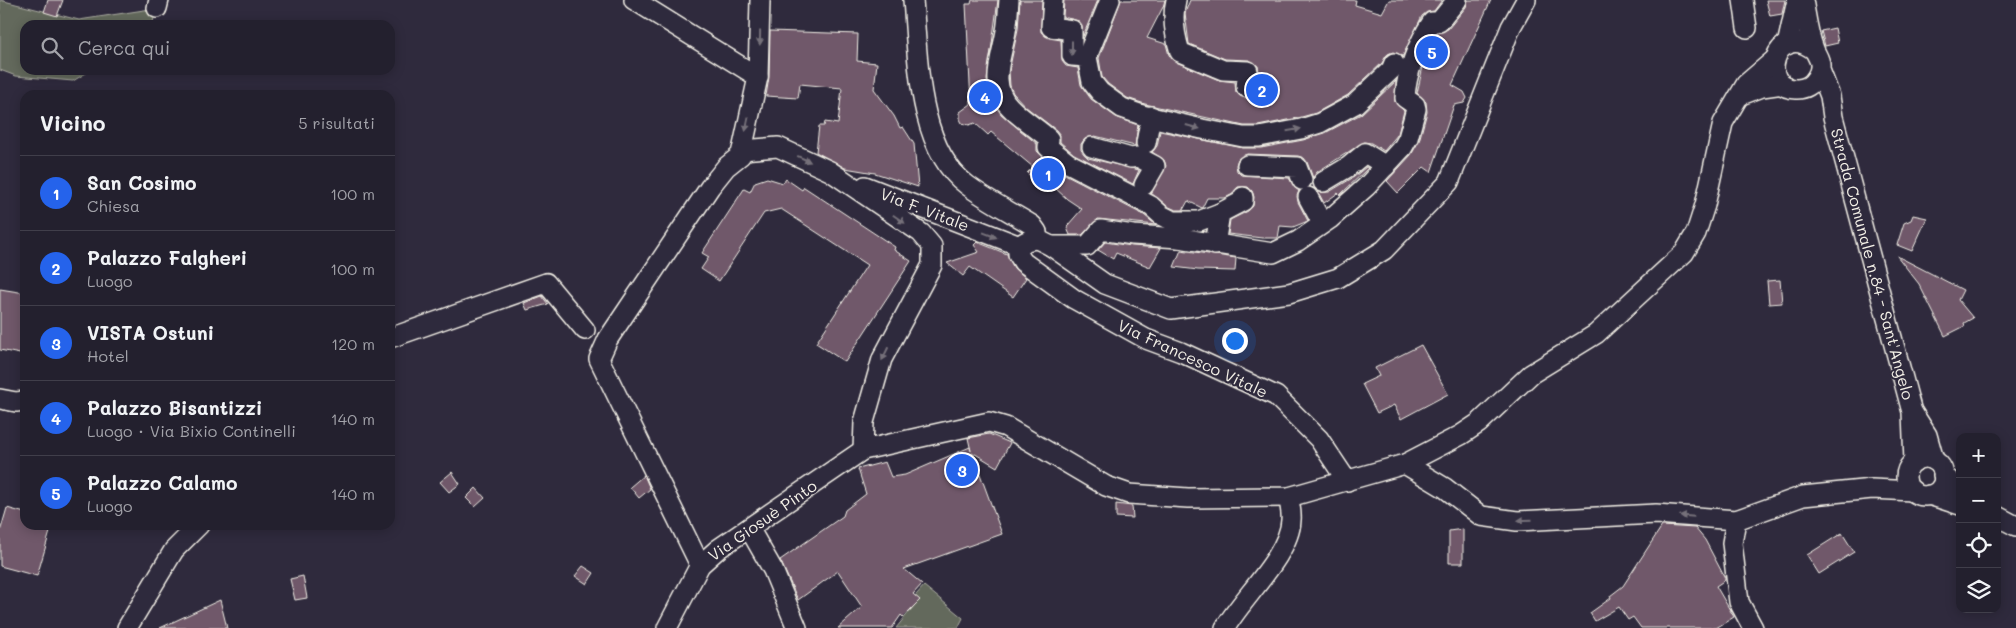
<!DOCTYPE html>
<html lang="it">
<head>
<meta charset="utf-8">
<style>
  :root { --surface:#23202e; --page:#2b2836; --text:#f1f3f6; --muted:#a3a3aa; --line:#403e4a; --accent:#2563eb }
  body { margin:0; font-family:Mali,sans-serif; background:var(--page); color:var(--text) }
  .controls { position:absolute; right:15px; bottom:15px; display:grid; overflow:hidden; border-radius:10px; box-shadow:0 2px 12px #0003 }
  .controls button { width:45px; height:45px; display:grid; place-items:center; padding:0; border:0; border-bottom:1px solid var(--line); background:var(--surface); color:var(--text); font:25px sans-serif }
  .you { position:absolute; left:1234px; top:340px; width:18px; height:18px; margin:-12px; border:4px solid #fff; border-radius:50%; background:#1a73e8; box-shadow:0 0 0 8px #1a73e833 }
  .badge { display:grid; place-items:center; width:32px; height:32px; border-radius:50%; background:var(--accent); color:#fff; font-size:16px; font-weight:700 }
  .pin { position:absolute; translate:-50% -50%; border:2px solid #fff; box-shadow:0 1px 5px #0006 }
  .list { margin:0; padding:0; list-style:none }
  h2 { display:flex; justify-content:space-between; align-items:center; height:65px; margin:0; padding:0 20px; font-size:21px }
  h2 small { font-size:16px; font-weight:400; color:var(--muted) }
  .list li { display:grid; grid-template-columns:32px 1fr auto; gap:15px; align-items:center; box-sizing:border-box; height:75px; padding:0 20px; border-top:1px solid var(--line) }
  .list b { display:block; font-size:19px; white-space:nowrap }
  .list p { margin:0; font-size:16px; white-space:nowrap; color:var(--muted) }
  .list em { font-size:16px; font-style:normal; color:var(--muted) }
  .icon { flex:none; width:28px; height:28px; fill:none; stroke:currentColor; stroke-width:2; stroke-linecap:round; stroke-linejoin:round }
  .map { position:relative; flex:none; width:2016px; height:628px; overflow:hidden }
  .search { position:absolute; background:var(--surface); box-shadow:0 2px 12px #0003; left:20px; top:20px; width:375px; height:55px; display:flex; align-items:center; gap:12px; box-sizing:border-box; padding:0 18px; border-radius:15px; color:var(--muted); font-size:19px }
  .panel { position:absolute; background:var(--surface); box-shadow:0 2px 12px #0003; left:20px; top:90px; width:375px; height:440px; border-radius:15px }
  .map>svg:first-child { display:block }
</style>
</head>
<body>
<div class="map">
<svg width="2016" height="628" viewBox="0 0 2016 628">
  <rect width="100%" height="100%" fill="#2f2a3d"/>
  <filter id="ink" filterUnits="userSpaceOnUse"><feTurbulence type="fractalNoise" baseFrequency=".02" numOctaves="2"/><feDisplacementMap in="SourceGraphic" scale="10" xChannelSelector="R" yChannelSelector="G"/><feConvolveMatrix kernelMatrix="1 2 1 2 8 2 1 2 1" color-interpolation-filters="sRGB"/></filter>
  <g filter="url(#ink)">
    <g fill="#63695c" stroke="#acada2">
      <path d="M0 0 79 20 157 8 152 25H25V70H91L73 81 16 76 0 70Z"/>
      <path d="M924 586 963 618 958 628H896L919 600 915 596Z"/>
    </g>
    <g fill="#70596b" stroke="#f4f1e8">
      <path d="M48 0H63L57 16 44 12Z"/>
      <path d="M972 0H998L987 80 989 94 1001 114 1037 144V151L1041 155 1061 172 1144 215 1156 225 1098 219 1082 235H1070L1067 228 1068 225 1082 209 1067 199 1054 187 1051 191 1045 185 1043 188 1027 173 1033 167 991 132 988 135 975 123 969 125 962 123 960 119V112L971 104 966 4H971Z"/>
      <path d="M1020 0H1042L1041 32 1049 38 1061 40 1062 61 1066 66 1078 68 1081 85 1091 99 1116 117 1138 125 1135 146 1095 136 1085 139 1081 144V150L1088 158 1139 170 1133 184 1074 154 1060 142V135L1056 130 1026 107 1013 93 1010 86 1009 71 1018 29Z"/>
      <path d="M1064 0H1098L1083 36 1082 25 1079 21 1063 17Z"/>
      <path d="M1121 0H1165L1163 7 1147 38 1166 44 1169 55 1176 62 1219 80 1235 82 1236 92 1240 96 1245 98 1255 94 1257 89 1259 72 1258 66 1249 60 1225 59 1189 44 1185 13 1190 0H1356L1355 5 1382 13 1389 0H1442L1434 11 1427 12 1422 16 1403 56 1393 52 1388 54 1382 63 1348 95 1316 113 1298 118 1258 126H1244L1145 104 1127 98 1108 84 1102 77 1099 58Z"/>
      <path d="M1468 0H1491L1452 85 1464 92 1467 98 1464 103 1454 105 1431 172 1424 167 1398 193 1387 181 1411 155 1419 141 1427 112 1426 102 1417 93 1424 62 1438 33 1448 29 1466 7Z"/>
      <path d="M1766 0H1785L1782 14 1770 16Z"/>
      <path d="M1835 28 1838 43 1825 46 1821 31Z"/>
      <path d="M770 31 858 34 857 61 877 63 874 89 894 116 900 128 903 127 914 144 918 187 875 173 845 168 816 152 819 126H824L825 122 838 124 842 88 800 84 798 98 766 96 769 77Z"/>
      <path d="M1396 81 1395 102 1404 111 1398 134 1384 151 1371 143 1364 142 1317 172 1313 178 1307 162 1304 158 1298 156 1247 154 1238 159 1236 165 1237 171 1241 175 1289 178 1295 188 1299 191 1297 196 1298 202 1308 221 1293 227 1280 226 1278 238H1262L1228 234 1230 220 1248 211 1253 206 1254 197 1252 191 1248 187H1238L1233 194 1225 198H1207L1202 208 1188 201 1183 210H1176L1167 206 1151 193 1166 166 1164 160 1152 152 1157 146 1160 131 1243 148H1261L1303 140 1325 133 1361 114Z"/>
      <path d="M1366 167 1368 168 1340 195 1338 193 1324 203 1318 192H1329L1354 177Z"/>
      <path d="M767 178 783 183 786 179 802 190 804 187 895 247 894 250 911 261 845 362 816 343 867 265 781 209 764 213 719 281 701 269 709 257 702 253 744 189 750 192 755 182Z"/>
      <path d="M1913 215 1927 218 1912 251 1897 245 1904 223 1911 220Z"/>
      <path d="M977 242 1007 254 1014 268 1026 278 1013 297 970 267 963 276 947 263 979 252 974 245Z"/>
      <path d="M1105 242 1132 246 1161 248 1150 267 1116 253 1113 259 1098 250Z"/>
      <path d="M1181 250 1236 258 1235 271 1198 270 1174 267Z"/>
      <path d="M1897 256 1963 290 1958 300 1973 318 1964 323 1965 326 1945 336 1919 284Z"/>
      <path d="M1780 280 1782 303 1769 304 1767 281Z"/>
      <path d="M0 289 25 293V355L0 350Z"/>
      <path d="M542 296 548 304 527 310 524 303Z"/>
      <path d="M1421 345 1448 394 1401 419 1394 405 1377 413 1362 384 1379 376 1375 368Z"/>
      <path d="M989 434 1010 443 997 467 972 452 1002 534 904 569 922 584 913 594 920 600 903 617 901 615 892 628H838L862 607 838 571 798 600 780 560 843 516 845 510 866 494 858 469 885 462 891 477 905 475 970 447 971 451 968 438Z"/>
      <path d="M452 472 460 484 449 492 440 482Z"/>
      <path d="M644 475 650 489 639 498 630 487Z"/>
      <path d="M476 488 485 498 475 507 466 498Z"/>
      <path d="M1116 504 1132 506 1133 518 1116 517Z"/>
      <path d="M7 508 25 513V525H52L37 576 0 566V532Z"/>
      <path d="M1662 526 1695 528 1705 540 1725 578V580L1716 586 1734 617 1716 628H1641L1633 617 1628 620 1619 607 1595 621 1590 613 1611 598 1610 596 1623 586Z"/>
      <path d="M1463 529V563H1449V531Z"/>
      <path d="M1842 533 1854 552 1819 574 1807 555Z"/>
      <path d="M583 566 594 573 587 584 575 576Z"/>
      <path d="M303 576 307 598 295 600 290 579Z"/>
      <path d="M220 600 227 628H160Z"/>
    </g>
    <g fill="none" stroke-linecap="round" stroke-linejoin="round">
      <defs>
        <g id="minor">
          <path d="M634 0 758 77"/>
          <path d="M913 0C918 56 917 148 967 185 987 200 1011 212 1032 225L1037 232V239"/>
          <path d="M1009 0C1008 10 1008 21 1006 31 1002 57 988 85 1010 107 1021 119 1037 128 1049 139L1048 147 1068 163 1136 198 1151 206 1161 215 1173 221 1177 228 1179 238"/>
          <path d="M1053 0 1051 27 1072 30V56L1087 57 1092 82 1100 92 1122 108 1142 115 1202 129 1243 137H1259L1301 129 1320 123 1355 104 1391 70 1394 63"/>
          <path d="M1176 0C1172 16 1175 36 1180 52L1223 70 1248 71 1246 87"/>
          <path d="M1743 0 1747 28"/>
          <path d="M1803 0C1806 16 1808 34 1814 49 1816 55 1821 60 1820 67 1820 71 1818 75 1816 78 1812 85 1805 89 1797 89 1757 90 1774 20 1814 50"/>
          <path d="M157 8 159 0"/>
          <path d="M1787 45 1797 0"/>
          <path d="M1087 57 1110 0"/>
          <path d="M1820 70 1830 96 1833 117 1912 412 1914 462"/>
          <path d="M1741 95 1762 87 1783 84"/>
          <path d="M1146 143 1151 116"/>
          <path d="M1092 147 1131 158 1138 157 1155 166 1144 185"/>
          <path d="M742 150 778 147 830 171 921 233 932 246V265L882 359 864 422 863 450"/>
          <path d="M1247 165 1297 167 1302 180"/>
          <path d="M1323 182 1348 167 1365 153 1386 166"/>
          <path d="M865 186 1020 246"/>
          <path d="M1308 197 1322 223"/>
          <path d="M1173 221H1199L1220 213"/>
          <path d="M1037 239 1051 246 1105 284 1171 309 1289 293 1338 278 1384 250 1449 182 1511 27 1526 0"/>
          <path d="M1037 239C1026 240 1020 242 1018 254L1023 262 1074 299 1146 339 1181 352 1276 396 1319 439 1347 481"/>
          <path d="M1215 245 1220 213 1243 201V197"/>
          <path d="M1051 246H1087L1101 230 1133 235 1179 238 1273 253 1298 241 1330 219 1366 187 1403 147 1408 138 1416 109 1415 105 1405 98C1406 73 1418 43 1432 22H1439L1457 0"/>
          <path d="M390 338 546 283 585 330"/>
          <path d="M0 399 16 402 25 401"/>
          <path d="M1913 413 1927 435 1934 460"/>
          <circle cx="1925" cy="477" r="19"/>
          <path d="M1405 464 1445 488 1481 516 1517 521 1656 514 1736 520 1803 496 1872 489 1913 491"/>
          <path d="M1943 475 1960 489"/>
          <path d="M1929 495 1960 505"/>
          <path d="M1997 516 2016 526"/>
          <path d="M1736 520 1732 543 1739 602 1753 628"/>
          <path d="M749 528 773 570 797 628"/>
          <path d="M700 565 599 359 608 339 710 187 726 167 741 155 758 77 760 0"/>
          <path d="M127 628 174 550 199 525"/>
          <path d="M667 628 700 565 718 549 863 450 989 422 1006 427 1106 486 1129 494 1188 498 1289 497 1405 464 1461 435 1479 423 1531 374 1596 334 1684 253 1696 233 1705 205 1723 123 1746 84 1774 60"/>
          <path d="M1225 628C1242 598 1290 554 1291 520 1292 512 1289 504 1289 497"/>
        </g>
      </defs>
      <use href="#minor" stroke="#f4f1e8" stroke-width="22"/>
      <use href="#minor" stroke="#2f2a3d" stroke-width="19"/>
    </g>
    <defs><path id="oneway-solid" d="M-6-.8H1V-3.2L6.5 0L1 3.2V.8H-6Z" transform="scale(1.25)"/></defs>
    <g fill="#747079">
      <use href="#oneway-solid" transform="translate(760 38) rotate(91)"/>
      <use href="#oneway-solid" transform="translate(1072 48) rotate(90)"/>
      <use href="#oneway-solid" transform="translate(747 124) rotate(102)"/>
      <use href="#oneway-solid" transform="translate(1193 127) rotate(15)"/>
      <use href="#oneway-solid" transform="translate(1294 130) rotate(-10)"/>
      <use href="#oneway-solid" transform="translate(804 159) rotate(25)"/>
      <use href="#oneway-solid" transform="translate(899 219) rotate(35)"/>
      <use href="#oneway-solid" transform="translate(990 235) rotate(21)"/>
      <use href="#oneway-solid" transform="translate(885 354) rotate(116)"/>
      <use href="#oneway-solid" transform="translate(1687 516) rotate(-175)"/>
      <use href="#oneway-solid" transform="translate(1525 520) rotate(178)"/>
    </g>
  </g>
  <g text-anchor="middle" dominant-baseline="central" stroke-width="4" stroke-linejoin="round" paint-order="stroke">
    <g font-size="16" fill="#f4f1e8" stroke="#2f2a3d">
      <text transform="translate(925 209) rotate(21)">Via F. Vitale</text>
      <text transform="translate(1873 264) rotate(75)">Strada Comunale n.84 - Sant'Angelo</text>
      <text transform="translate(1193 358) rotate(25)">Via Francesco Vitale</text>
      <text transform="translate(762 520) rotate(-35)">Via Giosuè Pinto</text>
    </g>
  </g>
</svg>
<div class="controls">
<button>+</button>
<button>−</button>
<button><svg class="icon" aria-label="locate" viewBox="0 0 24 24"><circle cx="12" cy="12" r="6"/><path d="M12 2v4M12 18v4M2 12h4M18 12h4"/></svg></button>
<button><svg class="icon" aria-label="layers" viewBox="0 0 24 24"><path d="M12 4l9 5-9 5-9-5zM3 14l9 5 9-5"/></svg></button>
</div>
<div class="you"></div>
<div class="pin badge" style="left:1048px;top:174px">1</div>
<div class="pin badge" style="left:1262px;top:90px">2</div>
<div class="pin badge" style="left:962px;top:470px">3</div>
<div class="pin badge" style="left:985px;top:97px">4</div>
<div class="pin badge" style="left:1432px;top:52px">5</div>
<div class="search"><svg class="icon" aria-label="search" viewBox="0 0 24 24"><circle cx="10" cy="10" r="6"/><path d="M15 15l6 6"/></svg>Cerca qui</div>
<section class="panel">
<h2>Vicino<small>5 risultati</small></h2>
<ul class="list">
<li><span class="badge">1</span><div><b>San Cosimo</b><p>Chiesa</p></div><em>100 m</em></li>
<li><span class="badge">2</span><div><b>Palazzo Falgheri</b><p>Luogo</p></div><em>100 m</em></li>
<li><span class="badge">3</span><div><b>VISTA Ostuni</b><p>Hotel</p></div><em>120 m</em></li>
<li><span class="badge">4</span><div><b>Palazzo Bisantizzi</b><p>Luogo · Via Bixio Continelli</p></div><em>140 m</em></li>
<li><span class="badge">5</span><div><b>Palazzo Calamo</b><p>Luogo</p></div><em>140 m</em></li>
</ul>
</section>
</div>
</body>
</html>
